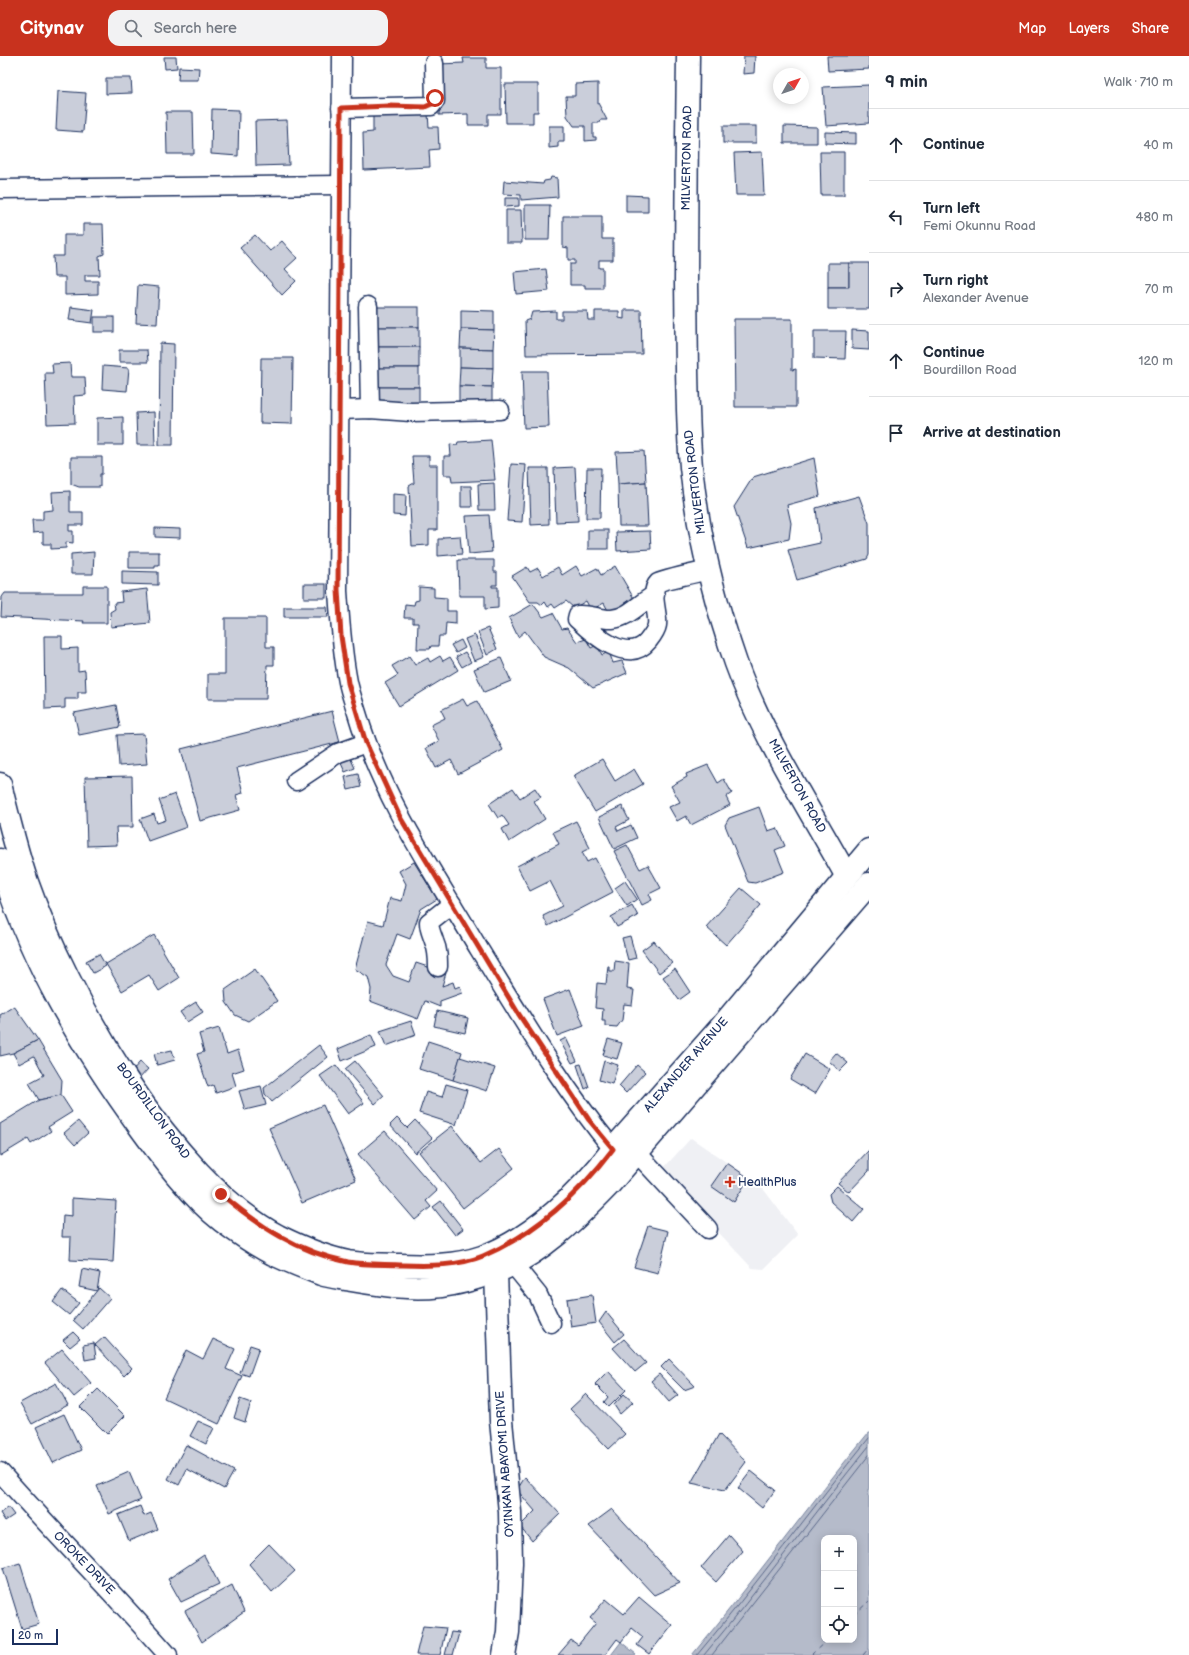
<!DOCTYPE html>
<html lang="en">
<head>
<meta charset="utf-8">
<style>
  :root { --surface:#fff; --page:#f2f2f3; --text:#1f2937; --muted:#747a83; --line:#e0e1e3; --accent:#c8321e }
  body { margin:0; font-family:"Balsamiq Sans",sans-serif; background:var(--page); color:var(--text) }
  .controls { position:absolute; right:12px; bottom:12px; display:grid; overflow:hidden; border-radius:8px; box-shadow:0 2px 10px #0003 }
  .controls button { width:36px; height:36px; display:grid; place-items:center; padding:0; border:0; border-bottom:1px solid var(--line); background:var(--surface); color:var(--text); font:20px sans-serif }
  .compass { position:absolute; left:773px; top:12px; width:36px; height:36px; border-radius:50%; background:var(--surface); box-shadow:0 2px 10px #0003; rotate:50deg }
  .scale { position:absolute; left:12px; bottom:10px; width:46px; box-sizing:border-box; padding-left:4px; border:2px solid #1b2f5e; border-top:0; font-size:11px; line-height:14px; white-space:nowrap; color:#1b2f5e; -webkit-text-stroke:3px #fff; paint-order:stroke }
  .stop { position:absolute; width:12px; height:12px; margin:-9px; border:3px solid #c8321e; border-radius:50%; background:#fff }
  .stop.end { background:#c8321e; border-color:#fff; box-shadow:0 1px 4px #0008 }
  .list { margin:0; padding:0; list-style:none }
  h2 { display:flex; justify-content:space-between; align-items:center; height:52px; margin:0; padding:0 16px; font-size:17px }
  h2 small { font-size:13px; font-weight:400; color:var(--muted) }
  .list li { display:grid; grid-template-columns:26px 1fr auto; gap:12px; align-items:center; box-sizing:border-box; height:72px; padding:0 16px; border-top:1px solid var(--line) }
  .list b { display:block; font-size:15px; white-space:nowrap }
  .list p { margin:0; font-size:13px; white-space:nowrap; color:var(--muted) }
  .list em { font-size:13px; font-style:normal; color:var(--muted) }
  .icon { flex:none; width:22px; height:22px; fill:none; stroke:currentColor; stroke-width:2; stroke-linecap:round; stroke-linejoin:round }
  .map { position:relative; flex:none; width:869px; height:1599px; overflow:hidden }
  header { display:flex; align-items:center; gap:24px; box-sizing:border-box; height:56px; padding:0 20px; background:var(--accent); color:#fff }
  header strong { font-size:19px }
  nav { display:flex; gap:22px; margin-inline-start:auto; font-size:14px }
  .search { width:280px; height:36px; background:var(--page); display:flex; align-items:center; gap:10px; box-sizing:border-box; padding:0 14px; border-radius:12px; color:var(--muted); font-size:15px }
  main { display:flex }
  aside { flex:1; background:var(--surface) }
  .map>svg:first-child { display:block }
</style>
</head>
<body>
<header>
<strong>Citynav</strong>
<div class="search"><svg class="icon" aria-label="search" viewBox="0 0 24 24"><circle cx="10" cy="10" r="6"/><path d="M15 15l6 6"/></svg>Search here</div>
<nav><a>Map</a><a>Layers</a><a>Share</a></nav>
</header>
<main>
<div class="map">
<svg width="869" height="1599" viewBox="0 0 869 1599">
  <rect width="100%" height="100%" fill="#fff"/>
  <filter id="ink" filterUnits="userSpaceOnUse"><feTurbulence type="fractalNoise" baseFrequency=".025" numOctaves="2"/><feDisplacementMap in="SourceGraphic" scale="8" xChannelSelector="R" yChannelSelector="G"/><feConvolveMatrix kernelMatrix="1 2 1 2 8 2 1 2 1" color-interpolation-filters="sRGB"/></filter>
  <g filter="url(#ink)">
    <path fill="#eff0f4" d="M691 1082 761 1130 798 1179 764 1213 752 1212 661 1115Z"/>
    <g fill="#b5bbca" stroke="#77839f" fill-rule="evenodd">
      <path d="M869 1376V1599H692C753 1526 809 1449 869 1376ZM824 1482H854V1584H824Z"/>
      <path d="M621 1586 636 1598 635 1599H611Z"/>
    </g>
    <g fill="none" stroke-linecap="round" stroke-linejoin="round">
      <g stroke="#596789" stroke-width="1">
        <path d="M697 1599C757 1528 811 1453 869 1382"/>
        <path d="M704 1599C761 1531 813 1459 869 1390"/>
        <path d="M712 1599 869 1399"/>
      </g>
      <g stroke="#49597e" stroke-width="1" stroke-dasharray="5 4" stroke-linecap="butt">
        <path d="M854 1559 869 1545"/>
        <path d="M811 1599 827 1584"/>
        <path d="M863 1599 869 1592"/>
      </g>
    </g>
    <g fill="#caceda" stroke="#1b2f5e">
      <path d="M744 0H755L754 17 743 18Z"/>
      <path d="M827 0H869V13L828 15Z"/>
      <path d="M164 1H176L177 12 165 13Z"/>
      <path d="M463 2H486V12H501V58H488V69H468V58L439 59 438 8 464 7Z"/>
      <path d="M179 11 199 12 198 24H178Z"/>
      <path d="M106 22H131L132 37 106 38Z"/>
      <path d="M598 27V47L607 64H600L599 67H593V81H596V84L585 85V70H574L567 60 566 40H575V28Z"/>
      <path d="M505 28H538V56H533V67H506Z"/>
      <path d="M869 29V67L826 70 823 31Z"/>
      <path d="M58 35 86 37 83 76 56 74Z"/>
      <path d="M212 53 239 54 238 100 211 98Z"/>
      <path d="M166 56H193L194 98H167Z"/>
      <path d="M428 58 429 71H438L439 93 429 94 430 111 364 114 363 77 373 76V60Z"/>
      <path d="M287 64 289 109 256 110 255 65Z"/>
      <path d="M549 70H564V86H558V91L549 92Z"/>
      <rect x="723" y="70" width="33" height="17"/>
      <path d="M784 70 817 71V87H784Z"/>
      <path d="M825 76 856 77V88L825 87Z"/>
      <path d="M762 96 764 139H736L734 97Z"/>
      <path d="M820 96H844V139H821Z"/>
      <path d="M551 121 557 122 558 141 521 144V139L503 138 504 125 543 128 544 125 550 124Z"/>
      <path d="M626 139 648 140V156H626Z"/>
      <path d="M505 142H519V150L505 151Z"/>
      <path d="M525 149H550L549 184H525Z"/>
      <path d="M506 154H521L522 187H506Z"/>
      <path d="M563 160H602V183H613V204H599V212H603V232H585V229H570V208H575V204H568V192L563 191Z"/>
      <path d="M83 168H103L104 198 99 200 100 219H85V225H98V238L65 239V221H54L53 200H64V179H83Z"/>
      <path d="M255 179 270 195 282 185 297 202 285 213 296 225 282 239 240 192Z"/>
      <rect x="828" y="207" width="21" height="24"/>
      <path d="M849 207H869V253H828V231H849Z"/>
      <path d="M546 213 549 235 516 238 514 216Z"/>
      <path d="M138 229 159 231 157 268 136 267Z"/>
      <path d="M71 251 94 254 92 267 69 264Z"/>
      <rect x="375" y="251" width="44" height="20"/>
      <path d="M461 254 494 255V274L461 273Z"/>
      <path d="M624 254H641L642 298 526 299 525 265 530 263 532 256 556 255V263H562V255H587L588 264H595V255H619V262L624 263Z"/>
      <rect x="94" y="261" width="20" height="15"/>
      <path d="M734 263H792V314L796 313V351H735Z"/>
      <rect x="375" y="271" width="44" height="20"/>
      <path d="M461 273 494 274 493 293 460 292Z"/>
      <path d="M852 274 869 275V294L852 293Z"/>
      <path d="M814 275H846L845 303 814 302Z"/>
      <path d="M160 287 174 288 173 389H159Z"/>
      <rect x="375" y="291" width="44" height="21"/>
      <path d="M460 292 493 293V312L460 311Z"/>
      <path d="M119 294H147L148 306H119Z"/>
      <path d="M261 302H293L292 368 260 367Z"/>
      <path d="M70 307 71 321H85L86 339 74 340 75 367 47 368 45 317H53L52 308Z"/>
      <path d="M103 310 129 312 127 335 102 333Z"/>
      <path d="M460 311 493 312 492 331 459 330Z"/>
      <rect x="375" y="312" width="44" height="19"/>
      <path d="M522 315H547L549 371 524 372Z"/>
      <path d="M459 330 492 331V350L459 349Z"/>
      <path d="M375 331H419V352H376Z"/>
      <path d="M154 356 155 389H137L136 357Z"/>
      <path d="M123 361V389H97V362Z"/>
      <path d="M491 384 495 424 452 426 451 419H444V400H451L450 388 457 389 458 386Z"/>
      <path d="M644 395 646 426 618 428 616 396Z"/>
      <path d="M412 400H429V409H437V474H429V489L412 490 409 430 414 427Z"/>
      <path d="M71 401H102V418H100V431H79L71 428Z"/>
      <path d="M814 402 820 440 787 449 791 467 789 483 748 492 734 451 753 421Z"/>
      <path d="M511 408 526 409 522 466 507 465Z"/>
      <path d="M575 411 578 465 556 466 554 412Z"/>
      <path d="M529 412H548L549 468 531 469Z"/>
      <path d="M587 412H601L600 462H586Z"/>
      <path d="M646 426 648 470H619L618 428Z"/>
      <path d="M494 427 495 454H479L478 428Z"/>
      <path d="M461 430H471L472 451H461Z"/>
      <path d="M70 435V456H83V469H69V475H73V487L66 486V492L51 493V488H43V476L33 477 32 464H43V455L53 454 52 436Z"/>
      <path d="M393 438 406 439 405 460 393 459Z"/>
      <path d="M859 440 869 467V499L867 503 797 524 788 494 820 487 816 452Z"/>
      <path d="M489 459 492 496 469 498 466 460Z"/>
      <path d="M155 472 180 473V482L155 481Z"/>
      <rect x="588" y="474" width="20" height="19"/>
      <path d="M650 475 651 493 617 495 616 476Z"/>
      <path d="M460 480 462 498 438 500V483H442L443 481Z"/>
      <path d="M94 496 93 518H71V498Z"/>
      <path d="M129 496H159V509H155V512H129Z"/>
      <path d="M458 504H494V516H497V529H492V531H498V552L485 553V540H459Z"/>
      <path d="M576 510 582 520 597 512 601 519 615 510 636 546 611 560 604 547 591 554 586 545 574 552 566 545 555 552 552 548 548 551 545 546 542 549 538 546H530L512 520 527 511 530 516 538 512 543 520 558 511 562 519Z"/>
      <path d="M122 515 158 516V529L122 528Z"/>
      <rect x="304" y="528" width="22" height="14"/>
      <path d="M83 530H107V567H83L84 565 1 561 2 541 5 537H83Z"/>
      <path d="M419 531 434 532V541L447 542V555H456V568L446 567 445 580H439L438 590H431L430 593H417L418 567H413V562H404L405 548 414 549 415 545 419 544Z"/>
      <path d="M147 533 150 567 111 571 110 556 115 553 114 547 122 546 121 536Z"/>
      <path d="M533 548 543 561 553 557 562 573 567 572 577 586 586 583 591 592 597 589 602 599 609 596 613 607 622 605 627 617 593 632 569 612 544 601 525 575 518 581 509 562Z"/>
      <path d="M284 551H327L328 561H284Z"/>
      <path d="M225 562H266V591H274V609H267L266 643H208V618H225Z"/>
      <path d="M488 572 497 593 487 599 478 576Z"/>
      <path d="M475 579 484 601 474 605 465 583Z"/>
      <path d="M44 580H62V593L78 592V615L85 614 86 636H78V643H65V652L45 653Z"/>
      <path d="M461 584 465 592 456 597 451 589Z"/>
      <path d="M465 596 471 606 462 611 456 601Z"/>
      <path d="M409 600 415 609 428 602 430 606 440 600 443 605 450 601 458 614 399 650 385 627 398 619 392 610Z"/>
      <path d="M501 602 511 625 484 636 474 613Z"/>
      <path d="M463 643 467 650 477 645 503 694 458 718 451 704 436 712 426 692 439 685 431 669 445 662 441 654Z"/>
      <path d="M116 649 120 671 79 679 74 657Z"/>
      <path d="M332 655 340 686 237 712 243 737 236 739 240 754 200 765 181 693Z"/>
      <path d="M144 678 147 708 119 710 117 679Z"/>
      <path d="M349 699 355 712 345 716 339 703Z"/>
      <path d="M602 703 615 725 634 713 643 728 595 756 573 720Z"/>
      <path d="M708 709 718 727 724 723 732 737 726 741 730 749 691 769 686 760 677 765 669 751 680 746 671 730 687 721 686 718Z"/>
      <path d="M358 718 361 731 348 734 345 721Z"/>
      <path d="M132 720 133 771H116L117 789 87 790 85 721Z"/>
      <path d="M513 732 520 742 535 732 541 741 534 745 545 763 509 786 502 773 509 769 502 759 498 762 489 748Z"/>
      <path d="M175 738 187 771 148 785 140 763 154 758 157 767 166 764 159 744Z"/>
      <path d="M622 750 629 764 616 771 618 775 631 769 637 782 614 793 599 761Z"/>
      <path d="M759 751 768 775 777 772 785 790 775 794 784 816 755 827 748 826 725 769 729 762Z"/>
      <path d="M576 765 590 792 582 796 587 806 595 802 613 836 548 870 543 860 563 850 550 825 530 835 517 810 559 788 553 776Z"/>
      <path d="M627 789 640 813 648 809 661 832 649 838 652 844 642 849 614 795Z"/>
      <path d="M414 806 437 843 421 853 410 883 397 878 386 909 393 920 409 926 416 907 446 917 442 930 453 926 455 932 460 930 462 937 440 945V951L425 945 418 963 370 945 371 933 368 921 355 913 368 865 383 869 390 842 402 845 406 828 399 815Z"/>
      <path d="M625 825 637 843 627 850 615 832Z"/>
      <path d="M741 832 761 849 726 889 706 871Z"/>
      <path d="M632 849 638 860 617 871 611 861Z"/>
      <path d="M154 879 179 922 159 935 149 919 122 935 106 908Z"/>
      <path d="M630 880 636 902 628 904 622 882Z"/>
      <path d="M654 885 672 907 659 917 642 894Z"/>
      <path d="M99 898 106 910 93 917 86 905Z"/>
      <path d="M615 905 629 907 627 933 634 934 632 949 624 948 622 964 617 971 605 970V965H602L603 953 595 952 597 927 606 928 608 910H609V915H614Z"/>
      <path d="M255 913 277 945 248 965 235 959 226 946 225 934Z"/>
      <path d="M675 913 690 936 679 944 663 921Z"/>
      <path d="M570 933 584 970 557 980 543 943Z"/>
      <path d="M196 946 203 956 187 966 180 956Z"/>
      <path d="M14 950 38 984 13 997 0 1000V959Z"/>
      <path d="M437 955 468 962 465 977 434 970Z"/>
      <path d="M411 965 416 979 386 990 380 975Z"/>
      <path d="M219 972 227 998 238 994 244 1013 232 1017 236 1030 216 1037 213 1029 208 1031 197 998 204 996 199 978Z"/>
      <path d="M371 979 376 991 342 1005 338 993Z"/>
      <path d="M566 982 577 1005 572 1007 560 985Z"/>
      <path d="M608 983 622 987 617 1003 603 999Z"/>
      <path d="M38 984 62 1024 61 1039 39 1044 29 1027 44 1019 34 1000 19 1008 13 997Z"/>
      <path d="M428 985 462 996 453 1024 419 1013Z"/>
      <path d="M319 989 328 1001 272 1046 265 1038 264 1032Z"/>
      <path d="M172 994 175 1004 157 1009 154 998Z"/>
      <path d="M836 997 848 1007 840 1015 829 1005Z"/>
      <path d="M805 998 830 1013 815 1038 790 1023Z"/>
      <path d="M460 1001 495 1012 487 1035 453 1024Z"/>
      <path d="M355 1005 384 1040 375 1048 345 1013Z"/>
      <path d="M604 1005 618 1009 612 1028 599 1024Z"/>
      <path d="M140 1006 148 1013 139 1023 131 1016Z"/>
      <path d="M581 1008 589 1031 585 1033 577 1009Z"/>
      <path d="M336 1009 364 1047 348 1058 320 1020Z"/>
      <path d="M637 1009 645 1016 626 1037 619 1030Z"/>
      <path d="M446 1028 467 1034 456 1069 419 1057 426 1036 442 1041Z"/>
      <path d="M261 1030 266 1049 245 1054 239 1035Z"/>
      <path d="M61 1039 72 1056 48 1071 51 1075 31 1088 28 1083 0 1100V1068L39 1044Z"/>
      <path d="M323 1049 356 1124 302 1147 269 1072Z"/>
      <path d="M397 1062 407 1072 415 1064 432 1082 415 1097 390 1069Z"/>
      <path d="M78 1065 88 1077 75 1089 64 1077Z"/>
      <path d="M452 1070 481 1107 499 1093 514 1112 463 1152 419 1096Z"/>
      <path d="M385 1075 437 1135 426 1145 431 1151 415 1164 358 1098Z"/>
      <path d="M869 1094V1115L849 1136 838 1127Z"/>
      <path d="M727 1107 749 1122 734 1146 711 1130Z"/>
      <path d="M837 1130 864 1153 853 1166 831 1146 829 1138Z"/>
      <path d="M72 1142 116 1145 113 1206 70 1204 71 1181H62L63 1159 72 1160Z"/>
      <path d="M441 1145 463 1173 455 1179 433 1151Z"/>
      <path d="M648 1170 668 1175 658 1217 634 1211Z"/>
      <path d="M82 1213 100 1217 97 1235 79 1231Z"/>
      <path d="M99 1232 110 1242 83 1273 73 1264Z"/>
      <path d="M62 1234 79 1247 69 1259 53 1246Z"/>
      <path d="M592 1239 596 1267 571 1271 567 1243Z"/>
      <path d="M606 1256 624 1278 615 1286 599 1266Z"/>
      <path d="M73 1276 80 1283 70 1291 63 1284Z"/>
      <path d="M104 1281 132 1312 124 1320 95 1289Z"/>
      <path d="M213 1283 235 1293 226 1313 242 1320 219 1368 164 1342 186 1294 203 1303Z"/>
      <path d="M624 1283 646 1307 635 1316 613 1292Z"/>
      <path d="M94 1287 96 1302 85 1304 83 1289Z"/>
      <path d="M250 1289 259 1292 249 1320 240 1317Z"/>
      <path d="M62 1293 91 1327 74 1341 45 1307Z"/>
      <path d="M669 1303 695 1330 684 1334 661 1311Z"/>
      <path d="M608 1315 626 1334 609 1351 604 1346 608 1341 595 1328Z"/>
      <path d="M659 1318 678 1339 669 1346 651 1325Z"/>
      <path d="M56 1327 68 1349 32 1368 20 1347Z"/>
      <path d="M98 1333 125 1360 107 1378 80 1351Z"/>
      <path d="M586 1338 625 1378 609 1393 570 1353Z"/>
      <path d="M624 1338 633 1346 620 1358 614 1349Z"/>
      <path d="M240 1343 251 1347 245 1366 234 1362Z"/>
      <path d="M64 1358 81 1394 53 1407 36 1371Z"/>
      <path d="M198 1365 214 1372 206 1388 190 1380Z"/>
      <path d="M719 1378 746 1406 725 1434 691 1427Z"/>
      <path d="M186 1389 234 1415 224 1433 187 1413 179 1429 168 1423Z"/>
      <path d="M751 1415 775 1434 762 1452 738 1432Z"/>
      <path d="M129 1416 141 1444 109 1458 97 1430Z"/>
      <path d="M525 1421 560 1458 532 1485 520 1470 535 1455 517 1434Z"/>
      <path d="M140 1450 144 1460 151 1457 158 1473 129 1485 118 1459Z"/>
      <path d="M8 1451 14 1459 5 1465 0 1457Z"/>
      <path d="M612 1453 680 1527 654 1539 589 1470Z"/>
      <path d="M729 1479 743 1495 716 1526 701 1512Z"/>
      <path d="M269 1488 295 1515 272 1536 249 1508Z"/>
      <path d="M204 1499 219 1528 181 1546 168 1523Z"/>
      <path d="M20 1507 39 1568 22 1573 3 1512Z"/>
      <path d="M232 1529 244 1556 202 1586 185 1555Z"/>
      <path d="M639 1541 672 1569 649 1598 637 1589 643 1581 632 1572 621 1586 617 1583 605 1599H558L571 1584 578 1589 596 1567 590 1562 606 1543 624 1558Z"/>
      <path d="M423 1570 446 1572 440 1599H416Z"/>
      <path d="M451 1576 459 1577 453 1599H445Z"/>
    </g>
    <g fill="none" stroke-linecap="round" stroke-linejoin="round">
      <defs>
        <g id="street">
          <path d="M342 0 338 535C340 565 342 596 348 626 350 636 354 647 357 657 382 742 434 817 479 893 521 961 562 1031 613 1093"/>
          <path d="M341 52 431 50 435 45 434 7"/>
          <path d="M0 133 341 129"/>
          <path d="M368 250 370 353"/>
          <path d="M340 354 370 353 411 356 500 354"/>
          <path d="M655 539C640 546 630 561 612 563 602 564 590 558 578 559L577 563C593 578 628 610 648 585 651 581 656 575 657 569 659 559 649 536 658 527 662 524 701 516 709 514"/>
          <path d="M296 725 338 697 366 687"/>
          <path d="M438 911C438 902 438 894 434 885 432 878 429 874 429 866L452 848"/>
          <path d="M637 1097 708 1173"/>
          <path d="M513 1208 538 1239 551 1267"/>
          <path d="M0 1416C55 1478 113 1537 168 1599"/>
        </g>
        <g id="secondary">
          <path d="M688 0C687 76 686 151 686 227 687 288 686 350 691 411 698 477 714 544 736 607 762 680 809 752 846 819"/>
          <path d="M496 1216 501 1365 510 1456 511 1507 508 1576 504 1599"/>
        </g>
        <g id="primary">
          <path d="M0 728C8 761 16 794 27 826 67 940 170 1122 278 1180 300 1191 324 1201 348 1206 365 1209 382 1208 399 1209 426 1210 456 1210 482 1201 532 1183 582 1135 613 1093L720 972 869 794"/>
          <path d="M0 804C28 902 82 992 142 1074 164 1104 193 1143 222 1165 238 1177 255 1189 273 1198 288 1205 305 1212 321 1218 330 1221 341 1222 351 1224 380 1229 411 1234 441 1230 459 1228 478 1222 495 1216 538 1201 577 1162 608 1130L869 828"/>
        </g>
      </defs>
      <use href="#street" stroke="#1b2f5e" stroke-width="21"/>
      <use href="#secondary" stroke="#1b2f5e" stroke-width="25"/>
      <use href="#primary" stroke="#1b2f5e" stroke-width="25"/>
      <use href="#street" stroke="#fff" stroke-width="18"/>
      <use href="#secondary" stroke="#fff" stroke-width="22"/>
      <use href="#primary" stroke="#fff" stroke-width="22"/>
    </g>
  </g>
  <g fill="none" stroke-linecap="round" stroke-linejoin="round" filter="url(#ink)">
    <path stroke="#c8321e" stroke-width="5" d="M221 1138C259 1170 298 1196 348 1206 366 1209 385 1208 403 1209 429 1210 459 1210 483 1200 535 1178 580 1137 613 1093L589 1064 518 957 400 761 366 687 348 627 341 580 338 534 341 52 389 50 425 51 434 47 435 42"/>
  </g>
  <path fill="#c8321e" stroke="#fff" stroke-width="1.5" d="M728 1120h4v4h4v4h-4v4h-4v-4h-4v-4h4z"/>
  <g text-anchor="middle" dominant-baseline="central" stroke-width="4" stroke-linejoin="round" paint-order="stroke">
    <g font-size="12" fill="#1b2f5e" stroke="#fff">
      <text transform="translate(687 102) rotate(-89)">MILVERTON ROAD</text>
      <text transform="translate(695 426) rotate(-97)">MILVERTON ROAD</text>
      <text transform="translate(797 730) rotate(61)">MILVERTON ROAD</text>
      <text transform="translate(686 1009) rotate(-49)">ALEXANDER AVENUE</text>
      <text transform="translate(153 1055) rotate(54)">BOURDILLON ROAD</text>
      <text transform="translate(505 1408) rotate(-94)">OYINKAN ABAYOMI DRIVE</text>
      <text transform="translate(84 1507) rotate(46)">OROKE DRIVE</text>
    </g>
    <g font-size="12" fill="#1b2f5e" stroke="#fff" text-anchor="start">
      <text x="738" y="1126">HealthPlus</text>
    </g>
  </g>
</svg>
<div class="controls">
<button>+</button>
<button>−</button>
<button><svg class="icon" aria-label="locate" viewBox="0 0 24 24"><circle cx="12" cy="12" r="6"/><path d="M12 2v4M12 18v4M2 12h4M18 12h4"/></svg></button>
</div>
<svg class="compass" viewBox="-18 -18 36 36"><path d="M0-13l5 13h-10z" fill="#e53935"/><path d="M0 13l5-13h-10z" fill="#747a83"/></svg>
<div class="scale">20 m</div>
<div class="stop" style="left:435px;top:42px"></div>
<div class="stop end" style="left:221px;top:1138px"></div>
</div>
<aside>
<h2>9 min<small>Walk · 710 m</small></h2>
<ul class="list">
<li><svg class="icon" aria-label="ahead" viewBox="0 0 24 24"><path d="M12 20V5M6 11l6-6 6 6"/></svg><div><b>Continue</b></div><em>40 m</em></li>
<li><svg class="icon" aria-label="left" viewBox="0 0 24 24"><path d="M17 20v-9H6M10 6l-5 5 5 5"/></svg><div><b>Turn left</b><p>Femi Okunnu Road</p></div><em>480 m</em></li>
<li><svg class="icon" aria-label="right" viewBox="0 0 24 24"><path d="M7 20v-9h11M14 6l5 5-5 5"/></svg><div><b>Turn right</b><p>Alexander Avenue</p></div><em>70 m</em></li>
<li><svg class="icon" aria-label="ahead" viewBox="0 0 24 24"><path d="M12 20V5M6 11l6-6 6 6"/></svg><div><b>Continue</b><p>Bourdillon Road</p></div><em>120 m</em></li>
<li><svg class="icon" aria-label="arrive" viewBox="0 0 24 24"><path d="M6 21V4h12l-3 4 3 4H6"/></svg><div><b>Arrive at destination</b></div></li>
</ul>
</aside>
</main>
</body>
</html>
